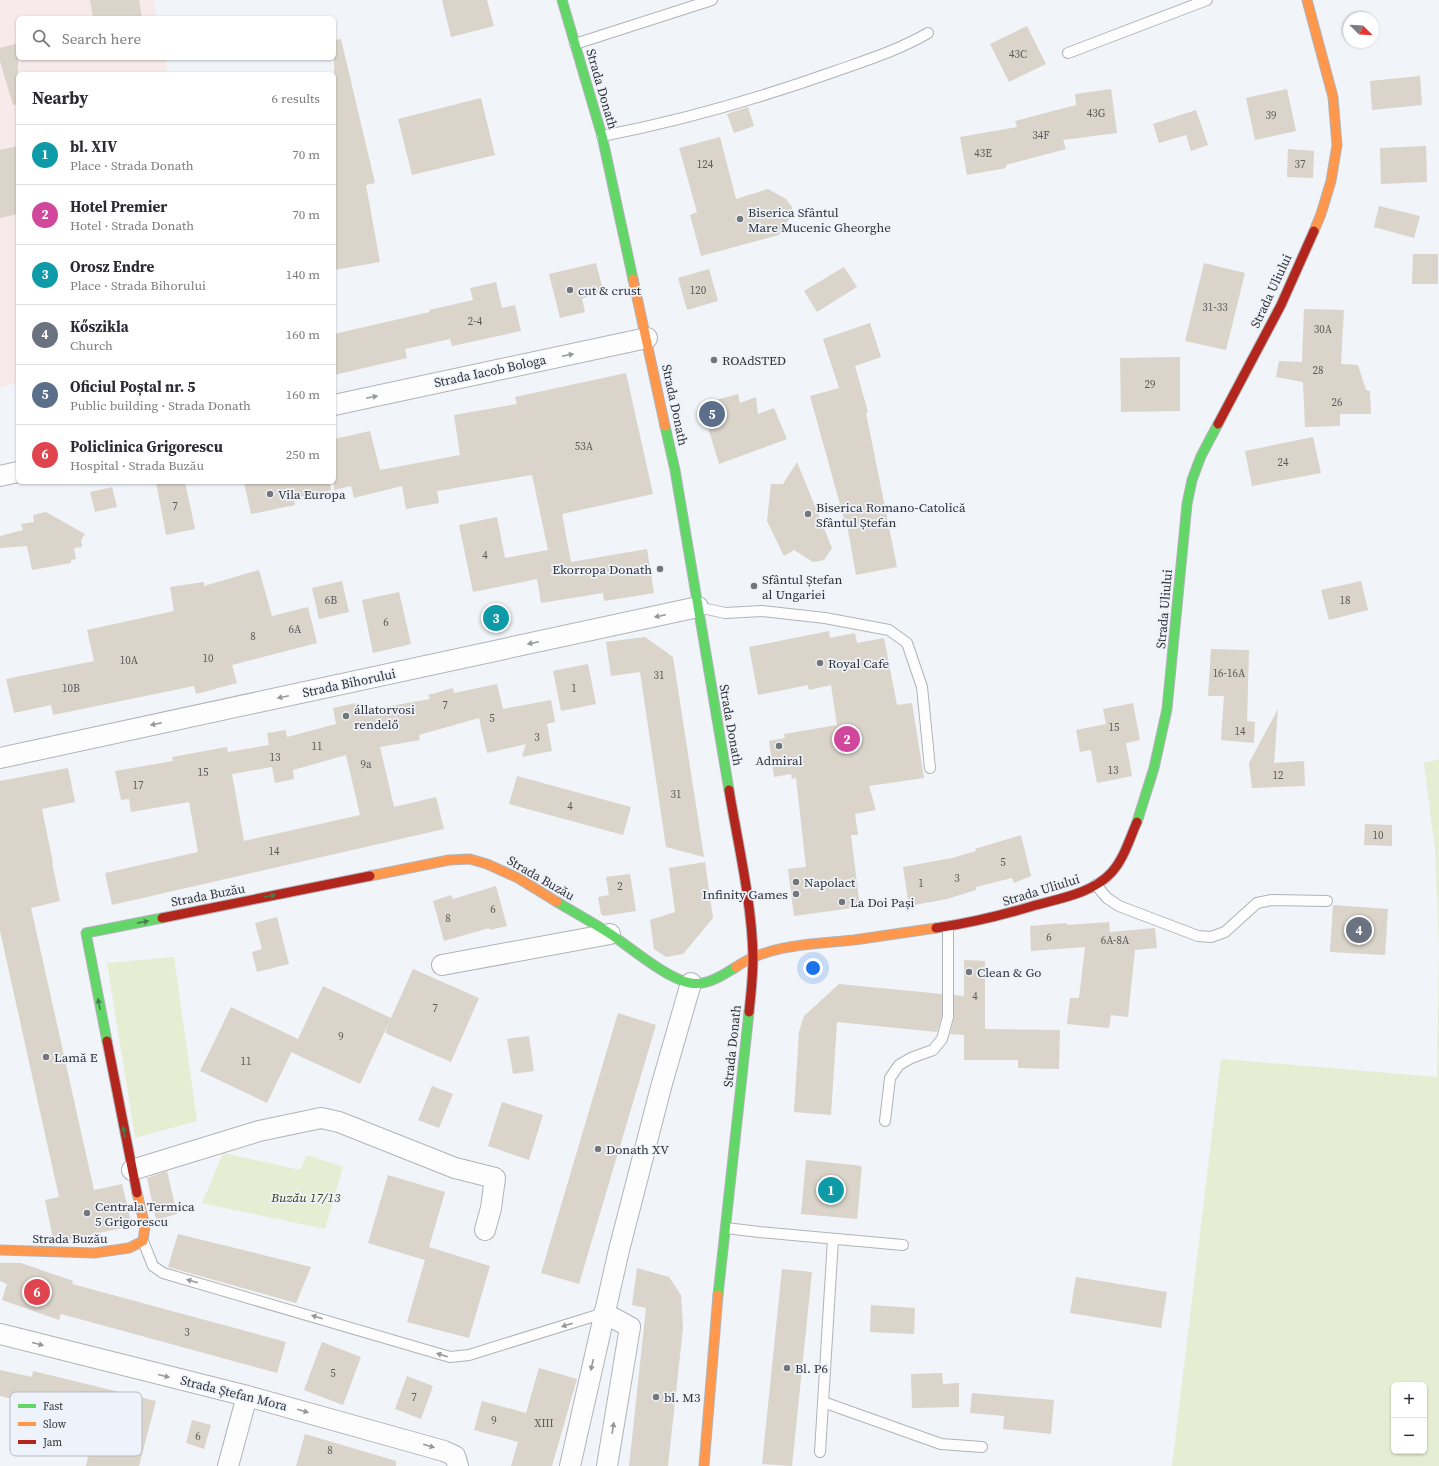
<!DOCTYPE html>
<html lang="en">
<head>
<meta charset="utf-8">
<style>
  :root { --surface:#fff; --page:#f2f2f3; --text:#2b2b33; --muted:#7c7c81; --line:#e1e1e2; --accent:#111827 }
  body { margin:0; font-family:"Source Serif 4",serif; background:var(--page); color:var(--text) }
  .controls { position:absolute; right:12px; bottom:12px; display:grid; overflow:hidden; border-radius:6px; box-shadow:0 1px 3px #0004 }
  .controls button { width:36px; height:36px; display:grid; place-items:center; padding:0; border:0; border-bottom:1px solid var(--line); background:var(--surface); color:var(--text); font:20px sans-serif }
  .compass { position:absolute; left:1343px; top:12px; width:36px; height:36px; border-radius:50%; background:var(--surface); box-shadow:0 1px 3px #0004; rotate:114deg }
  .you { position:absolute; left:813px; top:968px; width:14px; height:14px; margin:-10px; border:3px solid #fff; border-radius:50%; background:#1a73e8; box-shadow:0 0 0 6px #1a73e833 }
  .badge { display:grid; place-items:center; width:26px; height:26px; border-radius:50%; background:var(--accent); color:#fff; font-size:13px; font-weight:700 }
  .pin { position:absolute; translate:-50% -50%; border:2px solid #fff; box-shadow:0 1px 4px #0006 }
  .list { margin:0; padding:0; list-style:none }
  h2 { display:flex; justify-content:space-between; align-items:center; height:52px; margin:0; padding:0 16px; font-size:17px }
  h2 small { font-size:13px; font-weight:400; color:var(--muted) }
  .list li { display:grid; grid-template-columns:26px 1fr auto; gap:12px; align-items:center; box-sizing:border-box; height:60px; padding:0 16px; border-top:1px solid var(--line) }
  .list b { display:block; font-size:15px; white-space:nowrap }
  .list p { margin:0; font-size:13px; white-space:nowrap; color:var(--muted) }
  .list em { font-size:13px; font-style:normal; color:var(--muted) }
  .icon { flex:none; width:22px; height:22px; fill:none; stroke:currentColor; stroke-width:2; stroke-linecap:round; stroke-linejoin:round }
  .map { position:relative; flex:none; width:1439px; height:1466px; overflow:hidden }
  .search { position:absolute; background:var(--surface); box-shadow:0 1px 3px #0004; left:16px; top:16px; width:320px; height:44px; display:flex; align-items:center; gap:10px; box-sizing:border-box; padding:0 14px; border-radius:6px; color:var(--muted); font-size:15px }
  .panel { position:absolute; background:var(--surface); box-shadow:0 1px 3px #0004; left:16px; top:72px; width:320px; height:412px; border-radius:6px }
  .map>svg:first-child { display:block }
</style>
</head>
<body>
<div class="map">
<svg width="1439" height="1466" viewBox="0 0 1439 1466">
  <rect width="100%" height="100%" fill="#f1f4f8"/>
  <path fill="#f7eaea" d="M0 0H154L157 18H18V58H165L168 74H18V383L0 388Z"/>
  <g fill="#e5eed2" fill-rule="evenodd">
    <path d="M1439 759V1466H1172L1221 1059 1437 1077 1439 946 1435 849 1424 763ZM1394 1385H1424V1451H1394Z"/>
    <path d="M174 957 197 1121 135 1138 107 963Z"/>
    <path d="M223 1153 300 1170 307 1155 343 1167 325 1229 202 1203Z"/>
  </g>
  <g fill="#dad4ca" fill-rule="evenodd">
    <path d="M90 0H139L142 18H93Z"/>
    <path d="M442 0H487L494 26 451 37Z"/>
    <path d="M1027 26 1046 64 1009 82 990 44Z"/>
    <path d="M341 39 375 183 366 185 380 262 334 270V40Z"/>
    <path d="M18 43V104L13 105 0 61V48Z"/>
    <path d="M1420 76 1422 105 1372 110 1370 81Z"/>
    <path d="M1111 89 1117 133 1063 140 1066 149 1006 165V168L967 175 960 137 1017 127 1015 121 1076 105 1075 94Z"/>
    <path d="M1287 89 1296 131 1255 140 1246 98Z"/>
    <path d="M481 98 495 155 412 175 398 119Z"/>
    <path d="M748 107 754 126 734 133 727 114Z"/>
    <path d="M1196 110 1208 145 1191 151 1186 135 1159 143 1153 124Z"/>
    <path d="M720 137 736 199 768 189 786 199 792 207V214L779 235 701 256 690 215 697 212 679 148Z"/>
    <path d="M18 146V214L0 218V150Z"/>
    <path d="M1426 146 1427 182 1381 184 1380 148Z"/>
    <path d="M1288 149 1314 151 1313 178 1287 177Z"/>
    <path d="M1379 206 1420 216 1414 238 1374 227Z"/>
    <path d="M1413 254H1438V284H1412Z"/>
    <path d="M596 263 603 290 582 299 585 312 560 318 549 274Z"/>
    <path d="M1204 263 1245 273 1226 350 1185 341Z"/>
    <path d="M844 267 857 287 817 312 804 291Z"/>
    <path d="M709 269 718 301 687 310 678 278Z"/>
    <path d="M496 282 502 308 515 305 521 331 452 346 450 339 405 349 407 358 334 375V334L430 312 429 310 473 300 470 288Z"/>
    <path d="M1304 309 1344 310 1341 364 1358 365 1366 390 1370 391 1371 414H1340V426L1305 427 1303 382 1276 377 1279 361 1302 362Z"/>
    <path d="M870 323 881 357 855 366 868 412 866 413 897 567 856 575 847 525 846 526 810 396 839 388 823 339Z"/>
    <path d="M1180 357V411L1121 412 1120 358Z"/>
    <path d="M626 373 653 494 562 514 571 562 647 549 654 593 604 601 603 593 541 603 537 579 473 592 459 525 497 517 505 558 548 550 532 475 437 491 439 503 406 509 402 486 354 498 351 486 334 490V439L370 431 380 470 460 455 454 415 517 404 515 397Z"/>
    <path d="M738 394 740 403 756 397 758 414 774 408 787 439 719 464 701 404Z"/>
    <path d="M1313 437 1321 473 1252 486 1245 451Z"/>
    <path d="M797 462 832 548 824 560 813 562 794 550 784 556 767 521 771 484H783Z"/>
    <path d="M156 482H185L195 529 166 535Z"/>
    <path d="M244 482H330L331 490 294 498 295 505 251 514Z"/>
    <path d="M112 487 117 507 95 512 90 492Z"/>
    <path d="M46 512 85 534 81 540 82 547 74 548 76 559 71 560V563L32 570 27 546 0 548V536L23 530 21 524 34 522 33 515Z"/>
    <path d="M259 570 272 616 308 607 317 643 232 665 237 683 196 694 194 686 53 715 51 705 14 713 6 679 94 661 87 630 174 611 170 587 204 582V586Z"/>
    <path d="M342 581 349 612 319 619 312 588Z"/>
    <path d="M1361 581 1368 610 1329 620 1321 590Z"/>
    <path d="M399 592 411 644 373 653 362 600Z"/>
    <path d="M829 631 830 638 855 633 857 643 884 638 897 705 912 703 924 778 869 786 876 810 855 814 858 835H851L860 907 794 916 788 869 806 867 796 778 792 779 791 774 774 777 769 741 785 738 784 734 837 725 831 685 809 690 808 685 758 695 749 647Z"/>
    <path d="M645 637 673 657 704 857 666 847 640 672 611 676 606 642Z"/>
    <path d="M1211 649 1249 650 1247 721 1255 722 1254 743 1221 740 1224 696H1208Z"/>
    <path d="M588 664 596 704 561 711 553 671Z"/>
    <path d="M497 684 503 709 551 700 555 722 547 724 552 751 522 757 526 744 487 753 479 718 419 735 420 740 380 747 394 807 436 797 444 829 112 905 105 873 198 852 189 802 131 812 129 799 121 800 115 771 173 761 172 757 227 747 228 752 269 745 267 733 286 730 287 737 336 724 333 708 356 703 357 712 430 699 428 695 453 688 454 693ZM346 755 360 815 244 841 232 774 272 767 275 783 294 779 293 770Z"/>
    <path d="M1133 703 1140 740 1126 743 1132 776 1097 783 1091 750 1080 752 1076 730 1106 724 1103 709Z"/>
    <path d="M1278 709 1274 763 1304 761 1305 786 1252 788 1249 763Z"/>
    <path d="M68 768 75 802 42 809 53 863H52L60 901 31 908 94 1190 122 1184 132 1226 65 1240 53 1239 45 1200 59 1197 0 931V781Z"/>
    <path d="M517 776 631 807 623 835 509 804Z"/>
    <path d="M1365 824 1392 825V846L1364 845Z"/>
    <path d="M1021 835 1031 876 1014 883 1012 878 976 887V890L947 899 909 906 903 867 952 858 976 851 975 849Z"/>
    <path d="M705 862 713 918 683 954 666 957 654 949 650 920 675 912 669 868Z"/>
    <path d="M630 874 636 911 604 916 601 914 598 897 609 895 606 877Z"/>
    <path d="M496 886 507 926 490 930 489 928 444 941 433 901 451 895 453 899Z"/>
    <path d="M1333 905 1388 909 1385 955 1330 952Z"/>
    <path d="M277 917 289 964 257 972 252 952 262 949 255 923Z"/>
    <path d="M1109 922 1110 932 1155 928 1157 948 1135 950 1128 1017 1111 1015 1109 1028 1067 1024 1070 998H1079L1085 947 1031 951 1030 926 1067 923V925Z"/>
    <path d="M964 960 985 961V1029L1060 1030 1059 1069 1018 1068V1060H964V1035L950 1034 954 1017V995L964 996Z"/>
    <path d="M413 969 479 998 451 1062 385 1033 390 1020 360 1084 291 1052 292 1051 267 1103 200 1071 231 1007 298 1039 323 986 391 1018Z"/>
    <path d="M839 984 942 994V1016L937 1032 837 1022 831 1115 794 1112 799 1032 804 1016Z"/>
    <path d="M618 1013 656 1025 579 1284 541 1273Z"/>
    <path d="M529 1036 534 1071 513 1074 507 1039Z"/>
    <path d="M432 1086 453 1094 439 1128 418 1120Z"/>
    <path d="M502 1102 543 1115 529 1160 488 1146Z"/>
    <path d="M806 1160 862 1166 857 1219 801 1214Z"/>
    <path d="M167 1171 177 1214 156 1220 147 1178Z"/>
    <path d="M388 1175 445 1192 429 1247 490 1266 469 1338 407 1322 425 1260 368 1243Z"/>
    <path d="M178 1234 311 1267 296 1303 168 1267Z"/>
    <path d="M0 1263H21L73 1281 72 1284 286 1342 277 1373 61 1314 59 1320 2 1300 7 1284 0 1281Z"/>
    <path d="M637 1268 669 1277 681 1295 683 1328 668 1466H629L646 1308 632 1305Z"/>
    <path d="M782 1269 812 1272 792 1466 762 1464Z"/>
    <path d="M1076 1277 1167 1292 1161 1328 1070 1313Z"/>
    <path d="M871 1305 915 1308 914 1334 870 1332Z"/>
    <path d="M322 1342 361 1357 343 1405 304 1390Z"/>
    <path d="M539 1368 577 1379 552 1466H511L518 1442 474 1430 482 1401 526 1413Z"/>
    <path d="M0 1370 32 1377 33 1371 156 1401 139 1466H86L97 1419 0 1396Z"/>
    <path d="M942 1373 943 1384 959 1383V1407L912 1408 911 1374Z"/>
    <path d="M407 1376 433 1386 421 1419 395 1409Z"/>
    <path d="M972 1393 1054 1400 1051 1434 1003 1429 1004 1416 970 1413Z"/>
    <path d="M192 1420 211 1425 204 1449 186 1443Z"/>
    <path d="M305 1434 396 1461V1466H296Z"/>
  </g>
  <g fill="none" stroke-linecap="round" stroke-linejoin="round">
    <defs>
      <g id="lane">
        <path d="M575 44 712 0"/>
        <path d="M1068 53 1207 0"/>
        <path d="M602 136C681 121 760 98 836 71 867 60 899 50 928 33"/>
        <path d="M698 607 725 613 762 611 825 618 889 630 907 643 922 687 930 768"/>
        <path d="M1096 885 1107 898 1119 906 1198 936 1211 937 1225 932 1257 903 1272 900 1327 901"/>
        <path d="M885 1121 890 1078 899 1065 911 1058 933 1050 942 1039 948 1017V926"/>
        <path d="M726 1228 759 1232 903 1245"/>
        <path d="M143 1241 153 1266 163 1273 450 1357 469 1355 604 1313"/>
        <path d="M823 1402 941 1444 982 1447"/>
        <path d="M820 1452 833 1239"/>
      </g>
      <g id="street">
        <path d="M334 405 647 338"/>
        <path d="M0 476 18 472"/>
        <path d="M0 758 698 607"/>
        <path d="M442 965 610 934"/>
        <path d="M132 1170 259 1131 321 1118 339 1122 455 1168 495 1178 491 1208 485 1230"/>
        <path d="M604 1313 630 1327 607 1466"/>
        <path d="M0 1334 247 1396 444 1451 455 1456 458 1466"/>
        <path d="M228 1466 247 1396"/>
        <path d="M570 1466 619 1250 661 1087 691 983"/>
      </g>
      <g id="fast">
        <path d="M562 0 602 136 633 279"/>
        <path d="M665 426 675 470 729 790"/>
        <path d="M1137 822 1154 768 1167 709 1187 504 1192 480 1201 456 1218 424"/>
        <path d="M557 902C575 913 594 923 612 935 632 949 668 979 690 983 707 986 723 975 736 967"/>
        <path d="M107 1041 86 933 162 918"/>
        <path d="M718 1295 749 1012"/>
      </g>
      <g id="slow">
        <path d="M1307 0 1333 97 1337 145 1331 181 1321 214 1314 231"/>
        <path d="M633 279 665 426"/>
        <path d="M370 876 449 860 470 859 487 864 518 878 557 902"/>
        <path d="M736 967C769 944 815 944 854 940 881 936 908 932 936 928"/>
        <path d="M0 1250 94 1253 129 1248 143 1241 145 1226 137 1193"/>
        <path d="M704 1466 718 1295"/>
      </g>
      <g id="jam">
        <path d="M1218 424 1281 305 1314 231"/>
        <path d="M729 790C738 844 752 903 753 957 753 976 751 994 749 1012"/>
        <path d="M162 918 370 876"/>
        <path d="M936 928C970 923 1003 915 1036 905 1062 898 1092 893 1111 873 1124 859 1129 840 1137 822"/>
        <path d="M107 1041 137 1193"/>
      </g>
    </defs>
    <use href="#lane" stroke="#b1b4b7" stroke-width="12"/>
    <use href="#street" stroke="#b1b4b7" stroke-width="22"/>
    <use href="#fast" stroke="#b1b4b7" stroke-width="11"/>
    <use href="#slow" stroke="#b1b4b7" stroke-width="11"/>
    <use href="#jam" stroke="#b1b4b7" stroke-width="11"/>
    <use href="#lane" stroke="#fdfdfe" stroke-width="10"/>
    <use href="#street" stroke="#fdfdfe" stroke-width="20"/>
    <use href="#fast" stroke="#63d668" stroke-width="9"/>
    <use href="#slow" stroke="#ff974d" stroke-width="9"/>
    <use href="#jam" stroke="#b3261e" stroke-width="9"/>
  </g>
  <defs><path id="oneway-solid" d="M-6-.8H1V-3.2L6.5 0L1 3.2V.8H-6Z"/></defs>
  <g fill="#97989a">
    <use href="#oneway-solid" transform="translate(568 355) rotate(-12)"/>
    <use href="#oneway-solid" transform="translate(372 397) rotate(-12)"/>
    <use href="#oneway-solid" transform="translate(660 616) rotate(168)"/>
    <use href="#oneway-solid" transform="translate(533 643) rotate(168)"/>
    <use href="#oneway-solid" transform="translate(283 697) rotate(168)"/>
    <use href="#oneway-solid" transform="translate(156 724) rotate(168)"/>
    <use href="#oneway-solid" transform="translate(192 1281) rotate(-164)"/>
    <use href="#oneway-solid" transform="translate(317 1317) rotate(-163)"/>
    <use href="#oneway-solid" transform="translate(567 1325) rotate(163)"/>
    <use href="#oneway-solid" transform="translate(38 1344) rotate(15)"/>
    <use href="#oneway-solid" transform="translate(442 1355) rotate(-163)"/>
    <use href="#oneway-solid" transform="translate(592 1365) rotate(103)"/>
    <use href="#oneway-solid" transform="translate(164 1376) rotate(14)"/>
    <use href="#oneway-solid" transform="translate(303 1411) rotate(16)"/>
    <use href="#oneway-solid" transform="translate(613 1428) rotate(-81)"/>
    <use href="#oneway-solid" transform="translate(429 1446) rotate(16)"/>
  </g>
  <g fill="#487c4c">
    <use href="#oneway-solid" transform="translate(270 896) rotate(-11)"/>
    <use href="#oneway-solid" transform="translate(143 922) rotate(-11)"/>
    <use href="#oneway-solid" transform="translate(99 1004) rotate(-101)"/>
    <use href="#oneway-solid" transform="translate(124 1132) rotate(-101)"/>
  </g>
  <g fill="#74777a" stroke="#eef3fb" stroke-width="1.5">
    <circle cx="740" cy="219" r="4"/>
    <circle cx="570" cy="290" r="4"/>
    <circle cx="714" cy="360" r="4"/>
    <circle cx="270" cy="494" r="4"/>
    <circle cx="808" cy="514" r="4"/>
    <circle cx="660" cy="569" r="4"/>
    <circle cx="754" cy="586" r="4"/>
    <circle cx="820" cy="663" r="4"/>
    <circle cx="346" cy="716" r="4"/>
    <circle cx="779" cy="746" r="4"/>
    <circle cx="796" cy="882" r="4"/>
    <circle cx="796" cy="894" r="4"/>
    <circle cx="842" cy="902" r="4"/>
    <circle cx="969" cy="972" r="4"/>
    <circle cx="46" cy="1057" r="4"/>
    <circle cx="598" cy="1149" r="4"/>
    <circle cx="87" cy="1213" r="4"/>
    <circle cx="787" cy="1368" r="4"/>
    <circle cx="656" cy="1397" r="4"/>
  </g>
  <g text-anchor="middle" dominant-baseline="central" stroke-width="3.5" stroke-linejoin="round" paint-order="stroke">
    <g font-size="11" fill="#5b5b5b">
      <text x="1018" y="54">43C</text>
      <text x="1096" y="113">43G</text>
      <text x="1271" y="115">39</text>
      <text x="1041" y="135">34F</text>
      <text x="983" y="153">43E</text>
      <text x="705" y="164">124</text>
      <text x="1300" y="164">37</text>
      <text x="698" y="290">120</text>
      <text x="1215" y="307">31-33</text>
      <text x="475" y="321">2-4</text>
      <text x="1323" y="329">30A</text>
      <text x="1318" y="370">28</text>
      <text x="1150" y="384">29</text>
      <text x="1337" y="402">26</text>
      <text x="584" y="446">53A</text>
      <text x="1283" y="462">24</text>
      <text x="175" y="506">7</text>
      <text x="485" y="555">4</text>
      <text x="331" y="600">6B</text>
      <text x="1345" y="600">18</text>
      <text x="386" y="622">6</text>
      <text x="295" y="629">6A</text>
      <text x="253" y="636">8</text>
      <text x="208" y="658">10</text>
      <text x="129" y="660">10A</text>
      <text x="1229" y="673">16-16A</text>
      <text x="659" y="675">31</text>
      <text x="71" y="688">10B</text>
      <text x="574" y="688">1</text>
      <text x="445" y="705">7</text>
      <text x="492" y="718">5</text>
      <text x="1114" y="727">15</text>
      <text x="1240" y="731">14</text>
      <text x="537" y="737">3</text>
      <text x="317" y="746">11</text>
      <text x="275" y="757">13</text>
      <text x="366" y="764">9a</text>
      <text x="1113" y="770">13</text>
      <text x="203" y="772">15</text>
      <text x="1278" y="775">12</text>
      <text x="138" y="785">17</text>
      <text x="676" y="794">31</text>
      <text x="570" y="806">4</text>
      <text x="1378" y="835">10</text>
      <text x="274" y="851">14</text>
      <text x="1003" y="862">5</text>
      <text x="957" y="878">3</text>
      <text x="921" y="883">1</text>
      <text x="620" y="886">2</text>
      <text x="493" y="909">6</text>
      <text x="448" y="918">8</text>
      <text x="1049" y="937">6</text>
      <text x="1115" y="940">6A-8A</text>
      <text x="975" y="996">4</text>
      <text x="435" y="1008">7</text>
      <text x="341" y="1036">9</text>
      <text x="246" y="1061">11</text>
      <text x="187" y="1332">3</text>
      <text x="333" y="1373">5</text>
      <text x="414" y="1397">7</text>
      <text x="494" y="1420">9</text>
      <text x="544" y="1423">XIII</text>
      <text x="198" y="1436">6</text>
      <text x="330" y="1450">8</text>
    </g>
    <g font-size="13" fill="#313336" stroke="#eef3fb">
      <text transform="translate(602 89) rotate(74)">Strada Donath</text>
      <text transform="translate(1271 291) rotate(-65)">Strada Uliului</text>
      <text transform="translate(490 371) rotate(-12)">Strada Iacob Bologa</text>
      <text transform="translate(675 405) rotate(78)">Strada Donath</text>
      <text transform="translate(1164 609) rotate(-85)">Strada Uliului</text>
      <text transform="translate(349 683) rotate(-12)">Strada Bihorului</text>
      <text transform="translate(731 725) rotate(80)">Strada Donath</text>
      <text transform="translate(541 878) rotate(30)">Strada Buzău</text>
      <text transform="translate(1041 890) rotate(-17)">Strada Uliului</text>
      <text transform="translate(208 895) rotate(-11)">Strada Buzău</text>
      <text transform="translate(732 1046) rotate(-84)">Strada Donath</text>
      <text x="70" y="1238">Strada Buzău</text>
      <text transform="translate(234 1393) rotate(14)">Strada Ștefan Mora</text>
    </g>
    <g font-size="13" fill="#313336" stroke="#eef3fb" text-anchor="start">
      <text x="748" y="212">Biserica Sfântul<tspan x="748" dy="15">Mare Mucenic Gheorghe</tspan></text>
      <text x="578" y="290">cut &amp; crust</text>
      <text x="722" y="360">ROAdSTED</text>
      <text x="278" y="494">Vila Europa</text>
      <text x="816" y="507">Biserica Romano-Catolică<tspan x="816" dy="15">Sfântul Ștefan</tspan></text>
      <text x="652" y="569" text-anchor="end">Ekorropa Donath</text>
      <text x="762" y="579">Sfântul Ștefan<tspan x="762" dy="15">al Ungariei</tspan></text>
      <text x="828" y="663">Royal Cafe</text>
      <text x="354" y="709">állatorvosi<tspan x="354" dy="15">rendelő</tspan></text>
      <text x="779" y="760" text-anchor="middle">Admiral</text>
      <text x="804" y="882">Napolact</text>
      <text x="788" y="894" text-anchor="end">Infinity Games</text>
      <text x="850" y="902">La Doi Pași</text>
      <text x="977" y="972">Clean &amp; Go</text>
      <text x="54" y="1057">Lamă E</text>
      <text x="606" y="1149">Donath XV</text>
      <text x="95" y="1206">Centrala Termica<tspan x="95" dy="15">5 Grigorescu</tspan></text>
      <text x="795" y="1368">Bl. P6</text>
      <text x="664" y="1397">bl. M3</text>
    </g>
    <g font-size="13" font-style="italic" fill="#343d09" stroke="#eef3fb">
      <text x="306" y="1197">Buzău 17/13</text>
    </g>
  </g>
  <rect x="10" y="1392" width="132" height="64" rx="6" fill="#eef3fb" stroke="#b5b9c0" stroke-width="1"/>
  <rect x="18" y="1404" width="18" height="4" fill="#63d668"/>
  <rect x="18" y="1422" width="18" height="4" fill="#ff974d"/>
  <rect x="18" y="1440" width="18" height="4" fill="#b3261e"/>
  <g font-size="11" fill="#313336">
    <text x="43" y="1410">Fast</text>
    <text x="43" y="1428">Slow</text>
    <text x="43" y="1446">Jam</text>
  </g>
</svg>
<div class="controls">
<button>+</button>
<button>−</button>
</div>
<svg class="compass" viewBox="-18 -18 36 36"><path d="M0-13l5 13h-10z" fill="#e53935"/><path d="M0 13l5-13h-10z" fill="#7c7c81"/></svg>
<div class="you"></div>
<div class="pin badge" style="left:831px;top:1190px;background:#0f9aa8">1</div>
<div class="pin badge" style="left:847px;top:739px;background:#d1479c">2</div>
<div class="pin badge" style="left:496px;top:618px;background:#0f9aa8">3</div>
<div class="pin badge" style="left:1359px;top:930px;background:#6b7280">4</div>
<div class="pin badge" style="left:712px;top:414px;background:#5c6f8a">5</div>
<div class="pin badge" style="left:37px;top:1292px;background:#e0444e">6</div>
<div class="search"><svg class="icon" aria-label="search" viewBox="0 0 24 24"><circle cx="10" cy="10" r="6"/><path d="M15 15l6 6"/></svg>Search here</div>
<section class="panel">
<h2>Nearby<small>6 results</small></h2>
<ul class="list">
<li><span class="badge" style="background:#0f9aa8">1</span><div><b>bl. XIV</b><p>Place · Strada Donath</p></div><em>70 m</em></li>
<li><span class="badge" style="background:#d1479c">2</span><div><b>Hotel Premier</b><p>Hotel · Strada Donath</p></div><em>70 m</em></li>
<li><span class="badge" style="background:#0f9aa8">3</span><div><b>Orosz Endre</b><p>Place · Strada Bihorului</p></div><em>140 m</em></li>
<li><span class="badge" style="background:#6b7280">4</span><div><b>Kőszikla</b><p>Church</p></div><em>160 m</em></li>
<li><span class="badge" style="background:#5c6f8a">5</span><div><b>Oficiul Poștal nr. 5</b><p>Public building · Strada Donath</p></div><em>160 m</em></li>
<li><span class="badge" style="background:#e0444e">6</span><div><b>Policlinica Grigorescu</b><p>Hospital · Strada Buzău</p></div><em>250 m</em></li>
</ul>
</section>
</div>
</body>
</html>
